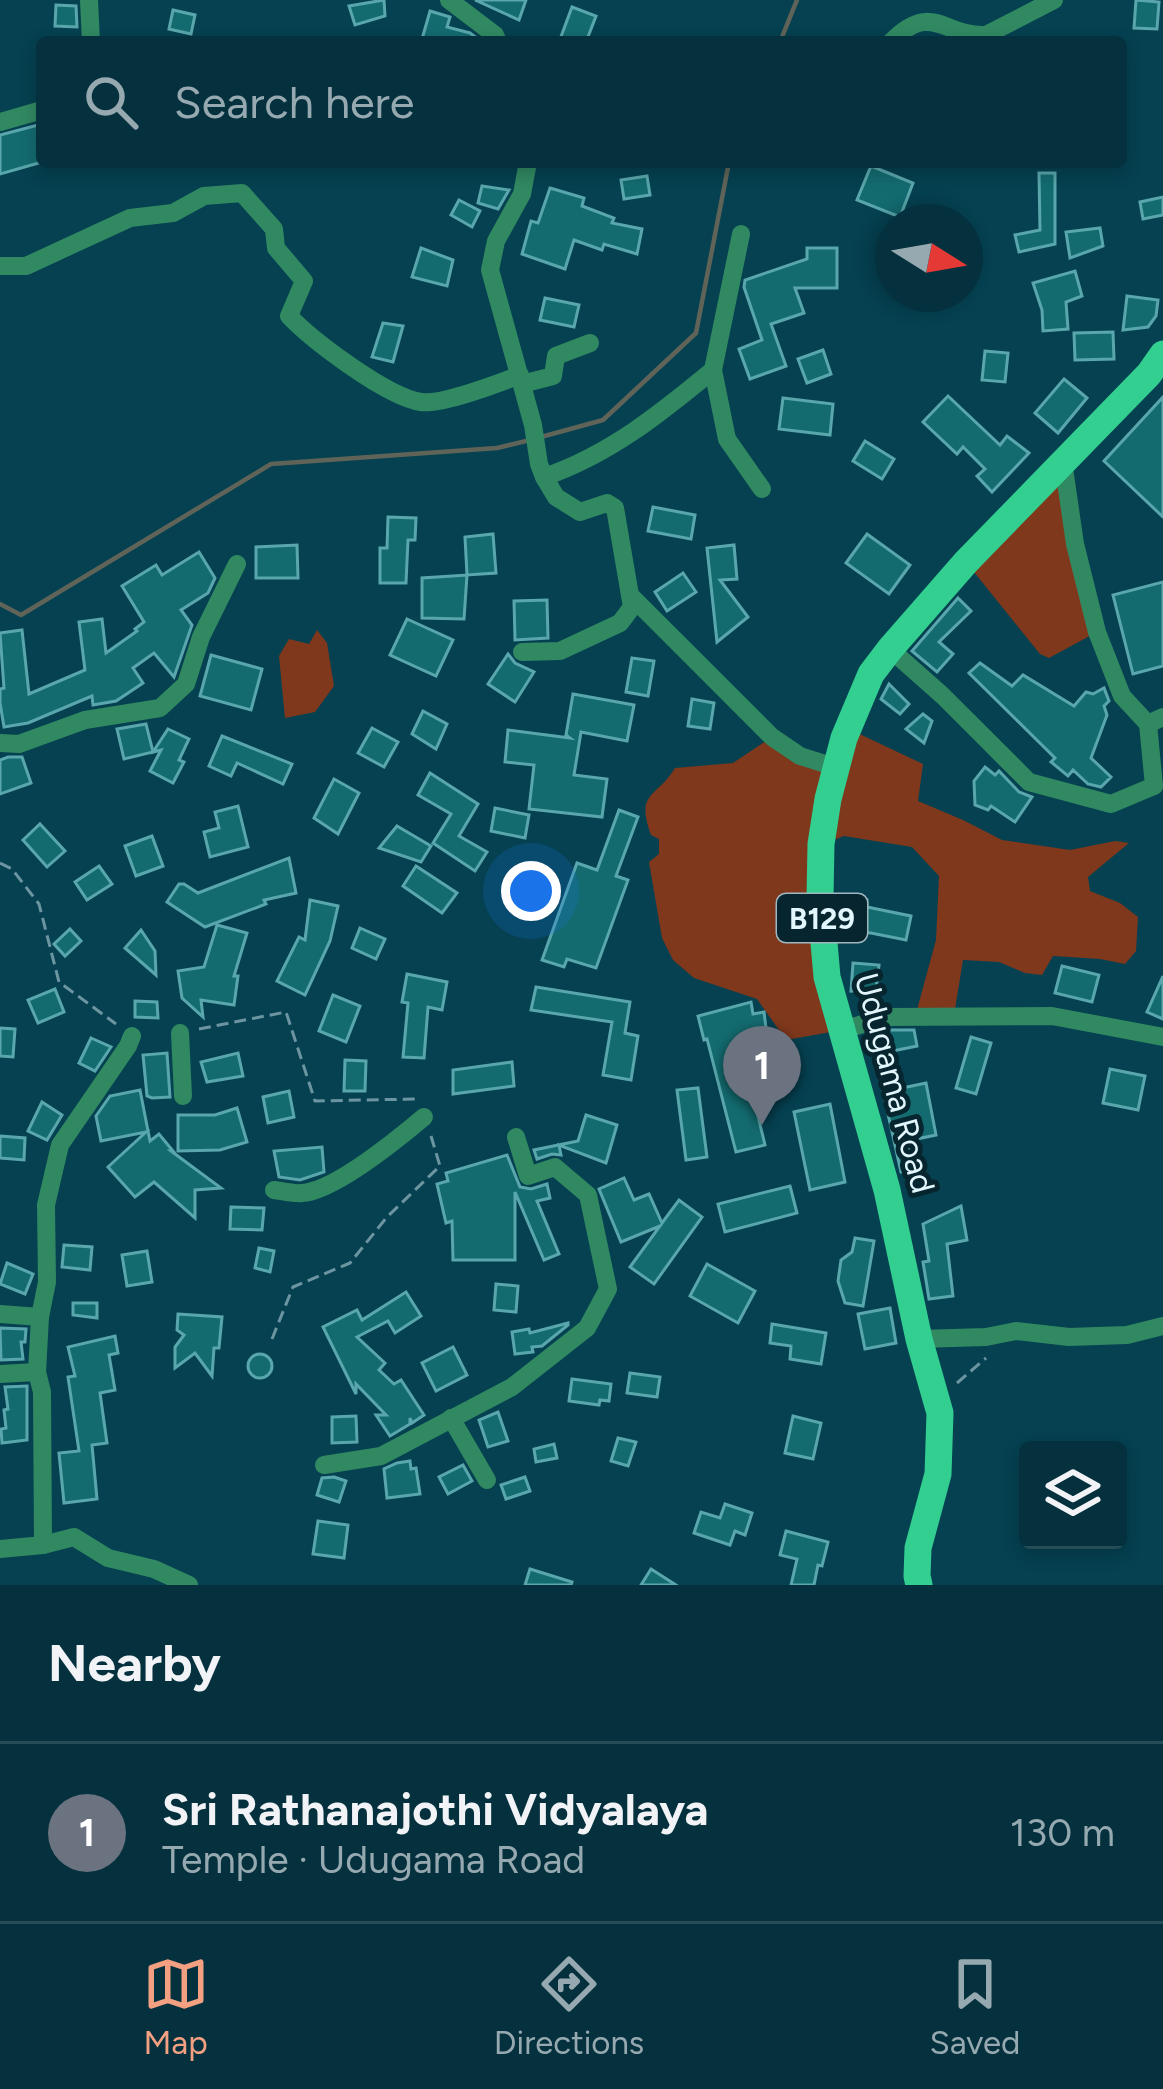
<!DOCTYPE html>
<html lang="en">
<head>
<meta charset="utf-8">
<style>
  :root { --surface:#04313d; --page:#123d48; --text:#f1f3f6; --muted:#97a9b0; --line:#254c57; --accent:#f2a081 }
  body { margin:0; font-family:Figtree,sans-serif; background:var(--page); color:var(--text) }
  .controls { position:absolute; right:36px; bottom:36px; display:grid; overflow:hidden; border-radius:12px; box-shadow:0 6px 18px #0003 }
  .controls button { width:108px; height:108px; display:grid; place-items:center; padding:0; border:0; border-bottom:3px solid var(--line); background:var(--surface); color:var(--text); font:60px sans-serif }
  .compass { position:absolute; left:875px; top:204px; width:108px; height:108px; border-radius:50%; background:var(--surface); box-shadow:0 6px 18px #0003; rotate:101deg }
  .you { position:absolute; left:531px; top:891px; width:42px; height:42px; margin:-30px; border:9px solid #fff; border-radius:50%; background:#1a73e8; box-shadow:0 0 0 18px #1a73e833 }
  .badge { display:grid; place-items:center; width:78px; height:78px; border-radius:50%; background:var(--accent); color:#fff; font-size:39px; font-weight:700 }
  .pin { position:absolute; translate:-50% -99px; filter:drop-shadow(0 3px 6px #0008) }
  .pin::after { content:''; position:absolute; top:63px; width:42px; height:36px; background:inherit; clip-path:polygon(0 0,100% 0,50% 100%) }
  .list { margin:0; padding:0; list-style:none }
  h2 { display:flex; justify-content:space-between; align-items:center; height:156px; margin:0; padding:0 48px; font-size:51px }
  h2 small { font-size:39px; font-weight:400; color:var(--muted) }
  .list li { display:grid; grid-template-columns:78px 1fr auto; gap:36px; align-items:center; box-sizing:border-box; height:180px; padding:0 48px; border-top:3px solid var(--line) }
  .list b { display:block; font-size:45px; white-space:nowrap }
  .list p { margin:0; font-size:39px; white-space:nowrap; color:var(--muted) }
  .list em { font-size:39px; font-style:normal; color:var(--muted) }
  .icon { flex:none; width:66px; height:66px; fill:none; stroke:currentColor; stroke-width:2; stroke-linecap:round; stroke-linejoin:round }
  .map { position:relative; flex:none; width:1163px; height:1585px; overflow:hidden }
  .search { position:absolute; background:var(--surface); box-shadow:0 6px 18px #0003; left:36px; right:36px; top:36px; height:132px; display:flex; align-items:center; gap:30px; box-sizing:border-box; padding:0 42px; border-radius:12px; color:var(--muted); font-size:45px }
  .sheet { height:336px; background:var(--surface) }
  nav { display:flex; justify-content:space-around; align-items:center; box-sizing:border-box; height:168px; border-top:3px solid var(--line); background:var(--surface); font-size:33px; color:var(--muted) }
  nav a { display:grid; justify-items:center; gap:6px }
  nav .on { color:var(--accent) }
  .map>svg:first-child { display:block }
</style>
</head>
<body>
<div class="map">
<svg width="1163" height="1585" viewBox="0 0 1163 1585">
  <rect width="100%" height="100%" fill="#054151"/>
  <g fill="#7f381c">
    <path d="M1063 461 1097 632 1049 658 1040 654 966 562Z"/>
    <path d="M317 630 327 643 334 686 315 712 285 718 279 656 289 639 309 644Z"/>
    <path d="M849 729 923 764 918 801 963 820 1002 840 1070 850 1115 841 1129 843 1088 877 1090 891 1120 903 1138 917 1136 951 1125 964 1100 959 1053 956 1042 975 1025 973 999 962 963 960 954 1015 915 1017 936 940 939 876 912 847 844 836 821 845 842 1030 786 1040 757 999 694 978 673 960 662 938 649 862 659 854V839L651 835C635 791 657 798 675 768L733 763 772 737 835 767Z"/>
  </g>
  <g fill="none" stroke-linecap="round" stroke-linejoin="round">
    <g stroke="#606458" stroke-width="4.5">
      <path d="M780 42 797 0"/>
      <path d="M541 437 603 420 696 333 729 162"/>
      <path d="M0 604 21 615 271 464 497 448 530 440"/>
    </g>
  </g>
  <g fill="#136b70" stroke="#59a7ac" stroke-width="3">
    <path d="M384 0 385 16 355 25 349 6Z"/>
    <path d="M475 0H526L519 20Z"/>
    <path d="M1136 0 1159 2 1157 29 1134 28Z"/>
    <path d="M56 5 76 6 77 27 55 26Z"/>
    <path d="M572 7 596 16 586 42H559Z"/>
    <path d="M173 10 195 15 191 34 169 29Z"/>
    <path d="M430 11 450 17 447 27 470 33 482 42H435L422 39Z"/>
    <path d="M42 124V162L0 174V135Z"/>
    <path d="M871 166 913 183 900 217 857 200Z"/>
    <path d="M1039 173H1055V244L1019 252 1015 235 1040 230Z"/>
    <path d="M647 176 650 195 624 199 621 180Z"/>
    <path d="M482 186 509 190 498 209 478 203Z"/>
    <path d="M550 188 584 198 582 206 614 218 612 223 642 229 637 254 604 244 602 250 574 240 565 269 522 254 531 221 538 223Z"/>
    <path d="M1163 197V215L1143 219 1140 202Z"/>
    <path d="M459 200 480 211 472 227 451 215Z"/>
    <path d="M1100 228 1103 246 1070 258 1066 232Z"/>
    <path d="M421 248 453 260 447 286 412 277Z"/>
    <path d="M807 248H837V288H795L804 313 771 324 786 366 750 379 739 349 762 340 744 287 745 280 807 259Z"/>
    <path d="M1075 271 1082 296 1066 302 1068 329 1043 331 1042 310 1033 283Z"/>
    <path d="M1127 296 1158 300 1156 316 1148 327 1123 330Z"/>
    <path d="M545 298 579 305 574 327 540 320Z"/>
    <path d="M383 323 403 326 393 362 372 357Z"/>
    <path d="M1113 332 1114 359 1075 360 1074 333Z"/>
    <path d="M823 350 831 374 807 383 798 359Z"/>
    <path d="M985 351 1008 353 1005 382 982 380Z"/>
    <path d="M1064 379 1087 398 1058 433 1035 413Z"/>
    <path d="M948 396 1000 445 1007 436 1029 453 992 492 977 476 985 469 963 447 957 454 923 422Z"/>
    <path d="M1163 397V517L1104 461Z"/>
    <path d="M783 398 833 404 830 435 779 429Z"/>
    <path d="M865 441 894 459 882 479 853 461Z"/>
    <path d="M653 507 695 515 691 539 648 531Z"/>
    <path d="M388 517 416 518 415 540H408L406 583H380V548H387Z"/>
    <path d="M493 534 496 573 467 575 465 537Z"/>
    <path d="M867 534 910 565 889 594 846 563Z"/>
    <path d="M297 545 298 578H256V547Z"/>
    <path d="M734 545 737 579 720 580 748 617 717 642 707 548Z"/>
    <path d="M199 552 215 578 208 593 181 610 192 625 174 677 154 653 133 668 143 683 116 701 93 705 92 696 28 723 4 727 0 703V689L4 688 0 633 22 630 29 694 85 670 79 622 102 619 106 653 137 631 135 629 144 622 122 586 156 565 162 575Z"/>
    <path d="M683 573 696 592 667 611 655 592Z"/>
    <path d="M467 575 464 619 422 618V578Z"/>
    <path d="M1163 582V666L1133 674 1113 595Z"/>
    <path d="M958 598 971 611 939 642 953 654 937 672 912 651Z"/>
    <path d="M547 600 548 638 515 640 514 601Z"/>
    <path d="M407 619 453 640 436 676 390 655Z"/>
    <path d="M508 654 515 663 534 672 515 702 488 684Z"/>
    <path d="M211 655 262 669 251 710 200 696Z"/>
    <path d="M632 658 654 661 648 696 626 692Z"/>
    <path d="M980 663 1012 686 1023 675 1074 706 1086 692 1093 694 1104 688 1109 701 1104 706 1107 715 1091 758 1111 777 1101 787 1088 784 1073 770 1068 776 1051 762 1055 758 969 673Z"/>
    <path d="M889 684 909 704 900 714 881 699Z"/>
    <path d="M573 694 634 705 627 741 581 732 574 775 607 779 602 817 529 809 534 765 505 762 508 730 570 738 566 735Z"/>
    <path d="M692 699 714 703 710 729 688 726Z"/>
    <path d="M423 711 447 724 436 749 412 734Z"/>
    <path d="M923 714 932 721 924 743 906 729Z"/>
    <path d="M146 724 153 752 124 759 117 729Z"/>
    <path d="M372 728 398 742 384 767 358 753Z"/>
    <path d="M168 729 189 739 179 760 184 762 173 783 150 771 161 750 153 752Z"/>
    <path d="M222 736 292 764 283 784 237 763 231 776 209 766Z"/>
    <path d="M8 757H22L31 783 0 794V760Z"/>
    <path d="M985 767 995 775 999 771 1019 792 1032 797 1015 822 991 806 988 810 975 805 974 781Z"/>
    <path d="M430 773 478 804 459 836 487 852 475 871 433 843 451 814 418 795Z"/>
    <path d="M334 779 359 793 338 834 314 818Z"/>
    <path d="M238 806 248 847 210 857 204 832 219 828 215 812Z"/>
    <path d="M495 808 529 815 525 838 491 831Z"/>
    <path d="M619 810 638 817 616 876 628 880 596 968 567 959 564 967 542 960 577 863 597 870Z"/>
    <path d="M40 824 65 851 47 867 23 840Z"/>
    <path d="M397 826 431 846 421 862 379 848Z"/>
    <path d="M152 836 163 866 136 876 125 846Z"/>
    <path d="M289 858 296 893 264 900 266 904 205 927 167 902 179 884H184L198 893Z"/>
    <path d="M99 866 112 884 87 900 75 882Z"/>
    <path d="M416 866 457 893 442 913 403 886Z"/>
    <path d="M840 899 867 900V907L911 916 906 940 871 933 841 932Z"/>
    <path d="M310 900 338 906 330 941 305 995 277 981 299 937 305 940Z"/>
    <path d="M217 925 247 933 234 976H238L234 1005 201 1000 203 1017 182 998 178 971 204 967Z"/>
    <path d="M360 928 385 939 376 959 352 948Z"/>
    <path d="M70 929 81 941 65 956 54 944Z"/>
    <path d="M141 930 155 951 156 975 125 948Z"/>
    <path d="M853 963 879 965 876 989 851 991Z"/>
    <path d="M1062 966 1099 975 1092 1002 1055 993Z"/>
    <path d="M407 974 447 982 442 1010 428 1007 424 1058 403 1057 408 1003 402 1002Z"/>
    <path d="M1163 976V1019L1147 1012Z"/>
    <path d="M536 987 630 1002 625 1033 638 1036 631 1080 603 1075 612 1022 531 1010Z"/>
    <path d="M55 989 64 1012 38 1023 28 1000Z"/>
    <path d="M333 995 360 1006 346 1042 319 1031Z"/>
    <path d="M135 1001 157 1002 158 1018 135 1017Z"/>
    <path d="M751 1002 753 1014 764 1012 766 1028 756 1029 758 1039 740 1043 765 1145 736 1152 707 1039 704 1040 698 1016Z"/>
    <path d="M0 1028 15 1029 13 1057 0 1056Z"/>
    <path d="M889 1030H914L917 1046 878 1054 874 1035Z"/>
    <path d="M971 1037 991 1043 976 1094 956 1088Z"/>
    <path d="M91 1038 111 1047 95 1071 79 1063Z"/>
    <path d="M167 1053 170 1097 152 1098 147 1096 143 1055Z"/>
    <path d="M238 1053 243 1076 207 1082 201 1062Z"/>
    <path d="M345 1060 366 1061 365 1091H344Z"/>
    <path d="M512 1062 514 1086 453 1094V1070Z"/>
    <path d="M1110 1069 1145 1076 1138 1110 1103 1103Z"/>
    <path d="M926 1083 936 1135 907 1141 913 1169 901 1172 883 1092Z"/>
    <path d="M698 1088 707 1157 686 1160 677 1090Z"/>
    <path d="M140 1090 150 1141 159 1134 173 1151H171L221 1188 195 1190V1218L154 1182 135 1197 108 1167 146 1132 101 1141 96 1116 110 1096Z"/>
    <path d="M289 1091 294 1117 268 1123 263 1097Z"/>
    <path d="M42 1102 62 1115 47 1140 28 1131Z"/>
    <path d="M830 1104 845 1182 810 1190 794 1112Z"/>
    <path d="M237 1108 247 1142 220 1150 178 1151V1115H215Z"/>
    <path d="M586 1115 617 1125 606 1163 559 1145 561 1155 552 1154 537 1159 534 1150 578 1141Z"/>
    <path d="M0 1136 25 1138 24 1160 0 1158Z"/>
    <path d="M322 1147 324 1172 300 1180 279 1177 274 1151Z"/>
    <path d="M507 1155 520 1187 531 1189 547 1184 550 1198 537 1201 559 1254 544 1260 515 1192V1260H453L452 1221 446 1223 437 1184 448 1181 446 1173Z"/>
    <path d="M624 1178 634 1200 649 1194 662 1223 679 1200 702 1217 654 1284 630 1267 660 1226 621 1242 599 1189Z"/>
    <path d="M790 1186 797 1213 725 1232 718 1204Z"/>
    <path d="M961 1206 967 1240 947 1244 953 1296 929 1299 923 1262 929 1261 923 1224Z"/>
    <path d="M231 1207 264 1208 262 1230 230 1229Z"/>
    <path d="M855 1238 874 1241 863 1306 845 1303 838 1281 841 1260 852 1252Z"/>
    <path d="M64 1245 92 1247 90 1270 62 1267Z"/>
    <path d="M259 1248 274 1251 270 1272 255 1268Z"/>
    <path d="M147 1251 152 1282 127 1286 122 1255Z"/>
    <path d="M7 1263 33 1274 25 1294 0 1284Z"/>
    <path d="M707 1264 755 1291 738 1323 690 1296Z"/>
    <path d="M496 1284 518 1286 516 1312 494 1310Z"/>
    <path d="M406 1292 421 1316 395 1333 388 1321 357 1337 385 1363 379 1370 394 1384 401 1380 424 1415 412 1423 410 1418V1424L390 1436 376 1415H386L356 1384V1394L323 1327 357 1310 362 1320Z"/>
    <path d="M73 1303H97V1318L73 1315Z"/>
    <path d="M890 1308 896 1343 865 1349 858 1314Z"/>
    <path d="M178 1314 222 1317 219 1348H214L212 1376 195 1353 175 1368V1347L184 1335 177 1330Z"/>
    <path d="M568 1323V1325L542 1346 532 1347 533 1352 515 1354 512 1332 529 1329 530 1333Z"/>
    <path d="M772 1324 826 1333 821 1364 790 1359 791 1346 770 1343Z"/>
    <path d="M0 1328 26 1329 25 1342H21L23 1359 1 1360Z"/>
    <path d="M115 1336 118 1353 109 1355 115 1390 100 1393 107 1443 92 1445 97 1499 64 1503 59 1453 79 1451 68 1377 75 1376 68 1347Z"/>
    <path d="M453 1347 467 1375 436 1391 422 1363Z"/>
    <circle cx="260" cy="1366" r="12"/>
    <path d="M630 1373 660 1377 657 1397 627 1393Z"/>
    <path d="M572 1379 611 1384 609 1401 600 1400 599 1405 569 1401Z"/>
    <path d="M27 1386V1440L2 1443 1 1429 6 1428 4 1410 8 1409 5 1387Z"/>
    <path d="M498 1412 508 1441 488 1447 479 1420Z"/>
    <path d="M356 1416 357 1442 332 1443V1417Z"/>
    <path d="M793 1416 821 1423 813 1459 785 1453Z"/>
    <path d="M618 1438 636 1442 628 1466 611 1461Z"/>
    <path d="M554 1444 557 1458 536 1462 534 1449Z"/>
    <path d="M410 1461 411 1469 416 1468 420 1494 387 1498 384 1469 397 1463Z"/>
    <path d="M463 1465 472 1481 448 1494 439 1477Z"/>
    <path d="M334 1477 346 1481 339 1502 317 1495 322 1478Z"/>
    <path d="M525 1477 530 1491 506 1499 501 1485Z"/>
    <path d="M725 1504 752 1513 745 1535 735 1531 730 1545 694 1533 701 1512 720 1518Z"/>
    <path d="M318 1521 348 1525 344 1558 313 1554Z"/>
    <path d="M786 1531 828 1542 822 1566 818 1565 814 1585H791L797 1559 780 1555Z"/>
    <path d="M530 1569 572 1582 571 1585H525Z"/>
    <path d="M651 1569 676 1585H641Z"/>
  </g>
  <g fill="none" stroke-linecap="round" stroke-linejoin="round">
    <g stroke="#6c95a1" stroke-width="3" stroke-dasharray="12 6" stroke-linecap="butt">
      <path d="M0 863 12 869 39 904 59 982 116 1024"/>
      <path d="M199 1029 286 1012 315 1101 416 1099"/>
      <path d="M272 1339 293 1287 350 1263 387 1217 440 1166 431 1136"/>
      <path d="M957 1383 986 1358"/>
    </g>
    <g stroke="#318962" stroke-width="18">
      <path d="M89 0 91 42"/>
      <path d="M449 0 495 35 498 42"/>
      <path d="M891 42C932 0 944 37 986 35L1054 0"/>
      <path d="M0 122 42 110"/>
      <path d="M528 162 522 194 496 241 490 270 533 425 539 464 544 477C609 455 661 413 713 370L727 439 762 489"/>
      <path d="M0 266H26L130 218 173 213 204 196 242 193 274 229 276 248 304 281 289 316C313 341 387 397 421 402 442 405 499 383 520 375"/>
      <path d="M713 370 741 234"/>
      <path d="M522 384 553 376 556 356 590 343"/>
      <path d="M1063 461 1075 544 1097 632 1122 696 1148 724"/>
      <path d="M630 595 772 737 800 756 835 767"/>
      <path d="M890 649 943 696 1029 782 1111 804 1154 786 1148 724 1163 717"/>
      <path d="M522 652 560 651 620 623 632 607 615 508 607 503 580 512 556 497 544 477"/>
      <path d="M0 743 19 744 85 720 160 708 186 684 201 637 237 564"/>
      <path d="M842 1030 887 1017 1052 1016 1163 1037"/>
      <path d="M180 1033 183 1096"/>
      <path d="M274 1190C282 1191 293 1194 302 1193 335 1191 399 1138 424 1117"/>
      <path d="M0 1314 40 1317"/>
      <path d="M919 1339 986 1337 1016 1331 1069 1337 1127 1335 1163 1326"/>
      <path d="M0 1374 37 1372"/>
      <path d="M451 1418 487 1480"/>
      <path d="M324 1465 381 1456 512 1387 587 1328 608 1289 588 1195 555 1167 528 1176 516 1137"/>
      <path d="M43 1545 74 1537 108 1558 154 1569 189 1585"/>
      <path d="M0 1549 43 1545 42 1392 37 1372 40 1317 47 1282 46 1205 60 1145 128 1046 132 1036"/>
    </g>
    <path stroke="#32cf90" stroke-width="27" d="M919 1585 917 1576 918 1548 938 1474 940 1413 919 1339 887 1190 827 977 820 897 821 844 828 799 844 738 871 674 890 649 966 562 1149 374 1163 354"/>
  </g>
  <g text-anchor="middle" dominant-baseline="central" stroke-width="10" stroke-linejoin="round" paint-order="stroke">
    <rect fill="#07252e" stroke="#a0b7bf" stroke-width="3" x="777" y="894" width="90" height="48" rx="9"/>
    <g font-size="30" font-weight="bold" fill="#e2f6fd">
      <text x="822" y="918">B129</text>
    </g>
    <g font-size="33" fill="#e2f6fd" stroke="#07252e">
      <text transform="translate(895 1083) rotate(75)">Udugama Road</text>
    </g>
  </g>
</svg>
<div class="controls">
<button><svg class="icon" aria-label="layers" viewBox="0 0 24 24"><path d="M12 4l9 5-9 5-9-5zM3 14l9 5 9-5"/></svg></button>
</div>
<svg class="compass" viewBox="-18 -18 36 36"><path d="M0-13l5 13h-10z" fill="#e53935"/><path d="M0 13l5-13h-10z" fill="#97a9b0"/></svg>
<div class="you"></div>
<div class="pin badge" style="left:762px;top:1125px;background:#6b7280">1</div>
<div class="search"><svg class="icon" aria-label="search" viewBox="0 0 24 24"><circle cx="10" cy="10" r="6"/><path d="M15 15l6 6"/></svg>Search here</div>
</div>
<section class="sheet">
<h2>Nearby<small></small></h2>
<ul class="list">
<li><span class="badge" style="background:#6b7280">1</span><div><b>Sri Rathanajothi Vidyalaya</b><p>Temple · Udugama Road</p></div><em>130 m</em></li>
</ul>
</section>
<nav>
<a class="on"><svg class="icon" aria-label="map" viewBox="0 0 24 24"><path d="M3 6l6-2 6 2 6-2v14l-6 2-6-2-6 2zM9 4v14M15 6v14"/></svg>Map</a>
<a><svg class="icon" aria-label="directions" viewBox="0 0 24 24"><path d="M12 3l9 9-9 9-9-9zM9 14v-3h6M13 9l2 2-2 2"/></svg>Directions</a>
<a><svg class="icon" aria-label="saved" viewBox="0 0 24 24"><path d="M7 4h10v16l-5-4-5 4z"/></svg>Saved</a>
</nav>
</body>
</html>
